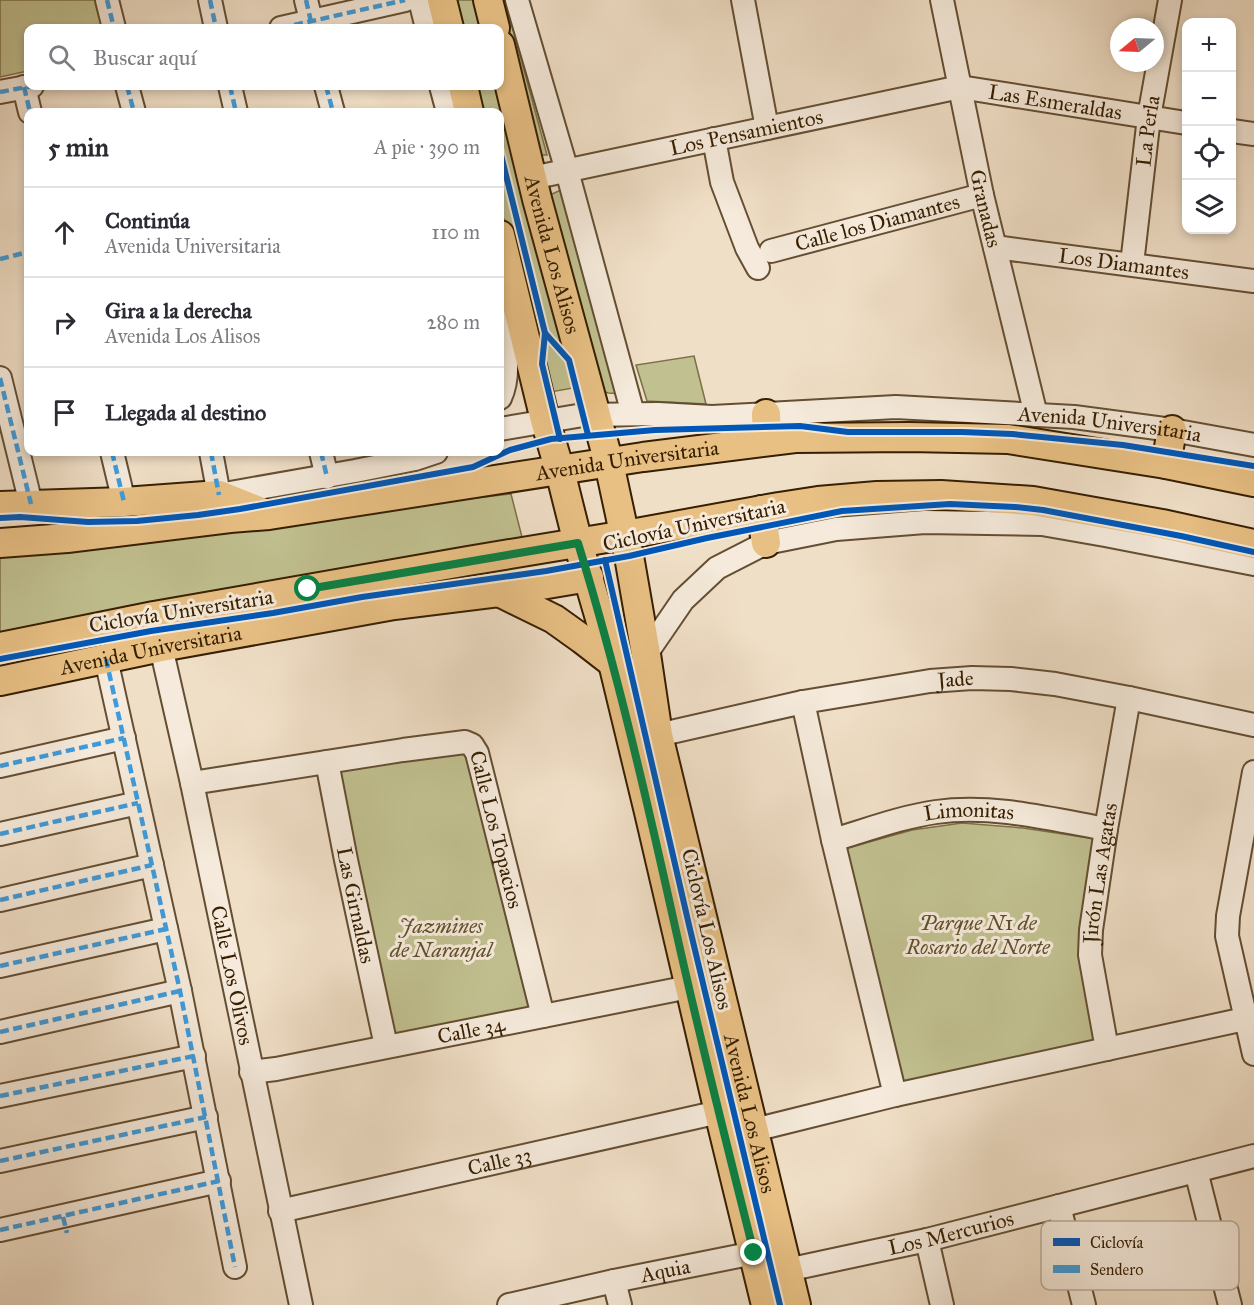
<!DOCTYPE html>
<html lang="es">
<head>
<meta charset="utf-8">
<style>
  :root { --surface:#fff; --page:#f7f7f7; --text:#2b2b33; --muted:#7c7c81; --line:#e1e1e2 }
  body { margin:0; font-family:"IM FELL Great Primer",serif; background:var(--page); color:var(--text) }
  .controls { position:absolute; right:18px; top:18px; display:grid; overflow:hidden; border-radius:12px; box-shadow:0 3px 9px #0003 }
  .controls button { width:54px; height:54px; display:grid; place-items:center; padding:0; border:0; border-bottom:2px solid var(--line); background:var(--surface); color:var(--text); font:30px sans-serif }
  .compass { position:absolute; left:1110px; top:18px; width:54px; height:54px; border-radius:50%; background:var(--surface); box-shadow:0 3px 9px #0003; rotate:251deg }
  .stop { position:absolute; width:18px; height:18px; margin:-14px; border:4px solid #0b8043; border-radius:50%; background:#fff }
  .stop.end { background:#0b8043; border-color:#fff; box-shadow:0 2px 6px #0008 }
  .list { margin:0; padding:0; list-style:none }
  h2 { display:flex; justify-content:space-between; align-items:center; height:78px; margin:0; padding:0 24px; font-size:26px }
  h2 small { font-size:20px; font-weight:400; color:var(--muted) }
  .list li { display:grid; grid-template-columns:39px 1fr auto; gap:18px; align-items:center; box-sizing:border-box; height:90px; padding:0 24px; border-top:2px solid var(--line) }
  .list b { display:block; font-size:22px; white-space:nowrap }
  .list p { margin:0; font-size:20px; white-space:nowrap; color:var(--muted) }
  .list em { font-size:20px; font-style:normal; color:var(--muted) }
  .icon { flex:none; width:33px; height:33px; fill:none; stroke:currentColor; stroke-width:2; stroke-linecap:round; stroke-linejoin:round }
  .map { position:relative; flex:none; width:1254px; height:1305px; overflow:hidden }
  .search { position:absolute; background:var(--surface); box-shadow:0 3px 9px #0003; left:24px; top:24px; width:480px; height:66px; display:flex; align-items:center; gap:15px; box-sizing:border-box; padding:0 21px; border-radius:12px; color:var(--muted); font-size:22px }
  .panel { position:absolute; background:var(--surface); box-shadow:0 3px 9px #0003; left:24px; top:108px; width:480px; height:348px; border-radius:12px }
  .map>svg:first-child { display:block }
</style>
</head>
<body>
<div class="map">
<svg width="1254" height="1305" viewBox="0 0 1254 1305">
  <rect width="100%" height="100%" fill="#f0dfc7"/>
  <filter id="stains"><feTurbulence type="fractalNoise" baseFrequency=".00333" numOctaves="4"/><feColorMatrix values="0 0 0 0 .2 0 0 0 0 .09 0 0 0 0 .02 0 0 0 .5 -.17"/></filter>
  <radialGradient id="worn" r=".72"><stop offset=".6" stop-color="#630" stop-opacity="0"/><stop offset="1" stop-color="#630" stop-opacity=".3"/></radialGradient>
  <g fill="#c1c090" stroke="#7c6f48" stroke-width="1.5">
    <path d="M0 0H97L103 28H28V71L0 77Z"/>
    <path d="M451 0H478L485 28H458Z"/>
    <path d="M501 0H505L547 155H538Z"/>
    <path d="M471 86H499L573 388 545 393 500 203V112H478Z"/>
    <path d="M561 190 624 394 608 393 590 386 545 197Z"/>
    <path d="M694 356 706 404 647 401 636 365Z"/>
    <path d="M511 494 524 545 0 637V554Z"/>
    <path d="M461 750 472 762 530 1011 392 1037 333 765Z"/>
    <path d="M962 823 1023 828 1096 839 1098 1043 904 1087 844 849 912 830Z"/>
  </g>
  <g fill="none" stroke-linecap="round" stroke-linejoin="round">
    <defs>
      <g id="minor">
        <path d="M107 0 114 28"/>
        <path d="M210 0 216 28"/>
        <path d="M306 0 313 28"/>
        <path d="M420 0 427 28"/>
        <path d="M517 0 567 171 633 414"/>
        <path d="M743 0 767 128"/>
        <path id="s1" d="M942 0 982 195 1036 415"/>
        <path d="M281 28 405 0"/>
        <path d="M127 86 134 112"/>
        <path d="M230 86 236 112"/>
        <path d="M326 86 333 112"/>
        <path d="M441 86 448 112"/>
        <path d="M24 87 30 112"/>
        <path d="M0 92 32 86"/>
        <path d="M1232 131 1254 134"/>
        <path d="M714 139 722 182 747 248 758 268"/>
        <path id="s2" d="M532 178 960 87 1186 123"/>
        <path id="s3" d="M995 247 1254 281"/>
        <path id="s4" d="M771 251 982 195"/>
        <path id="s5" d="M1132 264 1149 117 1170 0"/>
        <path d="M500 321C505 346 511 374 500 398"/>
        <path d="M0 378 31 504"/>
        <path id="s6" d="M500 429 583 415 658 414 712 417 896 407 1074 417 1172 430 1254 445"/>
        <path d="M112 452 124 502"/>
        <path d="M211 452 219 495 355 471 415 459 436 452"/>
        <path d="M321 452 327 477"/>
        <path id="s7" d="M161 647 192 783 301 1305"/>
        <path d="M646 654 683 600 717 568 766 543 836 529 925 522 1042 524 1105 535 1254 564"/>
        <path d="M106 659 180 991 235 1267"/>
        <path d="M803 702 833 840 895 1095"/>
        <path id="s8" d="M658 735 803 702 930 681 972 678 1011 679 1055 684 1129 698 1254 725"/>
        <path id="s9" d="M327 762 346 860 386 1046"/>
        <path d="M0 766 124 738"/>
        <path d="M1254 772 1228 916 1227 936 1254 1054"/>
        <path id="s10" d="M192 783 403 750 465 742 472 745 477 753 543 1016"/>
        <path d="M0 834 138 803"/>
        <path id="s11" d="M833 840C867 830 901 817 936 812 992 804 1051 819 1106 829"/>
        <path d="M0 900 152 865"/>
        <path d="M0 966 166 929"/>
        <path d="M0 1032 180 991"/>
        <path id="s12" d="M1107 1049 1090 955 1091 930 1106 829 1129 698"/>
        <path id="s13" d="M251 1072 276 1069 689 987"/>
        <path d="M0 1096 194 1056"/>
        <path d="M754 1130 895 1095 1254 1017"/>
        <path d="M0 1161 206 1117"/>
        <path d="M1196 1171 1230 1305"/>
        <path d="M1059 1206 1084 1305"/>
        <path id="s14" d="M280 1211 719 1112"/>
        <path d="M0 1230 219 1181"/>
        <path d="M927 1240 942 1305"/>
        <path id="s15" d="M787 1270 927 1240 1254 1156"/>
        <path d="M614 1281 620 1305"/>
        <path id="s16" d="M509 1305 614 1281 754 1253"/>
      </g>
      <g id="major">
        <path d="M442 0 449 28"/>
        <path d="M488 0 495 28"/>
        <path id="s17" d="M500 45 537 199 609 463 629 556 646 654 658 735 796 1305"/>
        <path d="M463 86 469 112"/>
        <path d="M500 235 545 420 560 471 578 543 613 663 649 812 719 1112 766 1305"/>
        <path d="M766 414 767 441"/>
        <path d="M1166 464 1172 430"/>
        <path d="M0 506 124 502 219 495 264 513"/>
        <path d="M761 510 766 543"/>
        <path id="s18" d="M0 543 67 538 230 518 269 515 643 457 795 438 909 437 1008 439 1166 464 1254 482"/>
        <path d="M499 592 554 619 582 639 613 663"/>
        <path d="M0 647 154 616 468 561 625 535 779 507 818 501 877 496 941 495 1033 501 1162 524 1254 544"/>
        <path id="s19" d="M0 681 161 647 394 605 499 592 589 577"/>
      </g>
    </defs>
    <use href="#minor" stroke="#644e32" stroke-width="26"/>
    <use href="#major" stroke="#361e00" stroke-width="32"/>
    <use href="#minor" stroke="#f5eadb" stroke-width="22"/>
    <use href="#major" stroke="#e8c084" stroke-width="28"/>
    <g stroke="#3e9bdc" stroke-width="4.5" stroke-dasharray="9 4.5" stroke-linecap="butt">
      <path d="M107 0 114 28"/>
      <path d="M210 0 216 28"/>
      <path d="M306 0 312 26"/>
      <path d="M281 28 405 0"/>
      <path d="M127 86 134 112"/>
      <path d="M230 86 236 112"/>
      <path d="M326 86 333 112"/>
      <path d="M24 87 30 112"/>
      <path d="M0 92 32 86"/>
      <path d="M0 259 28 252"/>
      <path d="M0 378 31 504"/>
      <path d="M112 452 124 502"/>
      <path d="M211 452 219 495"/>
      <path d="M321 452 327 477"/>
      <path d="M106 659 180 991 235 1267"/>
      <path d="M0 766 124 738"/>
      <path d="M0 834 138 803"/>
      <path d="M0 900 152 865"/>
      <path d="M0 966 166 929"/>
      <path d="M0 1032 180 991"/>
      <path d="M0 1096 194 1056"/>
      <path d="M0 1161 206 1117"/>
      <path d="M63 1217 67 1233"/>
      <path d="M0 1230 219 1181"/>
    </g>
    <defs>
      <g id="cycleway">
        <path d="M500 151 545 333 542 364 560 439"/>
        <path d="M545 333 569 360 588 435"/>
        <path d="M0 518 20 517 88 522 137 521 198 515 240 509 473 467 510 450 551 439 655 430 800 426 848 432H962L1012 434 1123 445 1254 466"/>
        <path d="M605 560 689 925 780 1305"/>
        <path d="M0 659 151 631 273 613 362 597 546 571 629 556 707 538 842 511 950 504 1015 507 1043 510 1181 536 1254 552"/>
      </g>
    </defs>
    <use href="#cycleway" stroke="#f5eadb" stroke-width="10"/>
    <use href="#cycleway" stroke="#0057b8" stroke-width="6"/>
  </g>
  <g fill="none" stroke-linecap="round" stroke-linejoin="round">
    <path stroke="#0b8043" stroke-width="8" d="M308 589 578 543C617 670 647 800 676 931 700 1039 727 1146 754 1253"/>
  </g>
  <g text-anchor="middle" dominant-baseline="central" stroke-width="6" stroke-linejoin="round" paint-order="stroke">
    <g font-size="21" fill="#361e00" stroke="#f5eadb">
      <text stroke="none"><textPath href="#s2" startOffset="534">Las Esmeraldas</textPath></text>
      <text stroke="none"><textPath href="#s5" startOffset="134">La Perla</textPath></text>
      <text stroke="none"><textPath href="#s2" startOffset="219">Los Pensamientos</textPath></text>
      <text stroke="none"><textPath href="#s1" startOffset="213">Granadas</textPath></text>
      <text stroke="none"><textPath href="#s4" startOffset="110">Calle los Diamantes</textPath></text>
      <text stroke="none"><textPath href="#s17" startOffset="216">Avenida Los Alisos</textPath></text>
      <text stroke="none"><textPath href="#s3" startOffset="130">Los Diamantes</textPath></text>
      <text stroke="none"><textPath href="#s6" startOffset="612">Avenida Universitaria</textPath></text>
      <text stroke="none"><textPath href="#s18" startOffset="633">Avenida Universitaria</textPath></text>
      <text transform="translate(694 525) rotate(-12)">Ciclovía Universitaria</text>
      <text transform="translate(181 611) rotate(-9)">Ciclovía Universitaria</text>
      <text stroke="none"><textPath href="#s19" startOffset="154">Avenida Universitaria</textPath></text>
      <text stroke="none"><textPath href="#s8" startOffset="303">Jade</textPath></text>
      <text stroke="none"><textPath href="#s11" startOffset="140">Limonitas</textPath></text>
      <text stroke="none"><textPath href="#s10" startOffset="372">Calle Los Topacios</textPath></text>
      <text stroke="none"><textPath href="#s12" startOffset="178">Jirón Las Agatas</textPath></text>
      <text stroke="none"><textPath href="#s9" startOffset="146">Las Girnaldas</textPath></text>
      <text transform="translate(707 929) rotate(77)">Ciclovía Los Alisos</text>
      <text stroke="none"><textPath href="#s7" startOffset="336">Calle Los Olivos</textPath></text>
      <text stroke="none"><textPath href="#s13" startOffset="224">Calle 34</textPath></text>
      <text stroke="none"><textPath href="#s17" startOffset="1098">Avenida Los Alisos</textPath></text>
      <text stroke="none"><textPath href="#s14" startOffset="225">Calle 33</textPath></text>
      <text stroke="none"><textPath href="#s15" startOffset="168">Los Mercurios</textPath></text>
      <text stroke="none"><textPath href="#s16" startOffset="160">Aquia</textPath></text>
    </g>
    <g font-size="21" font-style="italic" fill="#604f2b" stroke="#f5eadb">
      <text x="978" y="923">Parque N1 de<tspan x="978" dy="24">Rosario del Norte</tspan></text>
      <text x="441" y="926">Jazmines<tspan x="441" dy="24">de Naranjal</tspan></text>
    </g>
  </g>
  <rect x="1041" y="1221" width="198" height="69" rx="9" fill="#f5eadb" stroke="#bcad99" stroke-width="1.5"/>
  <rect x="1053" y="1238" width="27" height="8" fill="#0057b8"/>
  <rect x="1053" y="1265" width="27" height="8" fill="#3e9bdc"/>
  <g font-size="16" fill="#361e00">
    <text x="1090" y="1248">Ciclovía</text>
    <text x="1090" y="1275">Sendero</text>
  </g>
  <rect width="100%" height="100%" filter="url(#stains)"/>
  <rect width="100%" height="100%" fill="url(#worn)"/>
</svg>
<div class="controls">
<button>+</button>
<button>−</button>
<button><svg class="icon" aria-label="locate" viewBox="0 0 24 24"><circle cx="12" cy="12" r="6"/><path d="M12 2v4M12 18v4M2 12h4M18 12h4"/></svg></button>
<button><svg class="icon" aria-label="layers" viewBox="0 0 24 24"><path d="M12 4l9 5-9 5-9-5zM3 14l9 5 9-5"/></svg></button>
</div>
<svg class="compass" viewBox="-18 -18 36 36"><path d="M0-13l5 13h-10z" fill="#e53935"/><path d="M0 13l5-13h-10z" fill="#7c7c81"/></svg>
<div class="stop" style="left:308px;top:589px"></div>
<div class="stop end" style="left:754px;top:1253px"></div>
<div class="search"><svg class="icon" aria-label="search" viewBox="0 0 24 24"><circle cx="10" cy="10" r="6"/><path d="M15 15l6 6"/></svg>Buscar aquí</div>
<section class="panel">
<h2>5 min<small>A pie · 390 m</small></h2>
<ul class="list">
<li><svg class="icon" aria-label="ahead" viewBox="0 0 24 24"><path d="M12 20V5M6 11l6-6 6 6"/></svg><div><b>Continúa</b><p>Avenida Universitaria</p></div><em>110 m</em></li>
<li><svg class="icon" aria-label="right" viewBox="0 0 24 24"><path d="M7 20v-9h11M14 6l5 5-5 5"/></svg><div><b>Gira a la derecha</b><p>Avenida Los Alisos</p></div><em>280 m</em></li>
<li><svg class="icon" aria-label="arrive" viewBox="0 0 24 24"><path d="M6 21V4h12l-3 4 3 4H6"/></svg><div><b>Llegada al destino</b></div></li>
</ul>
</section>
</div>
</body>
</html>
